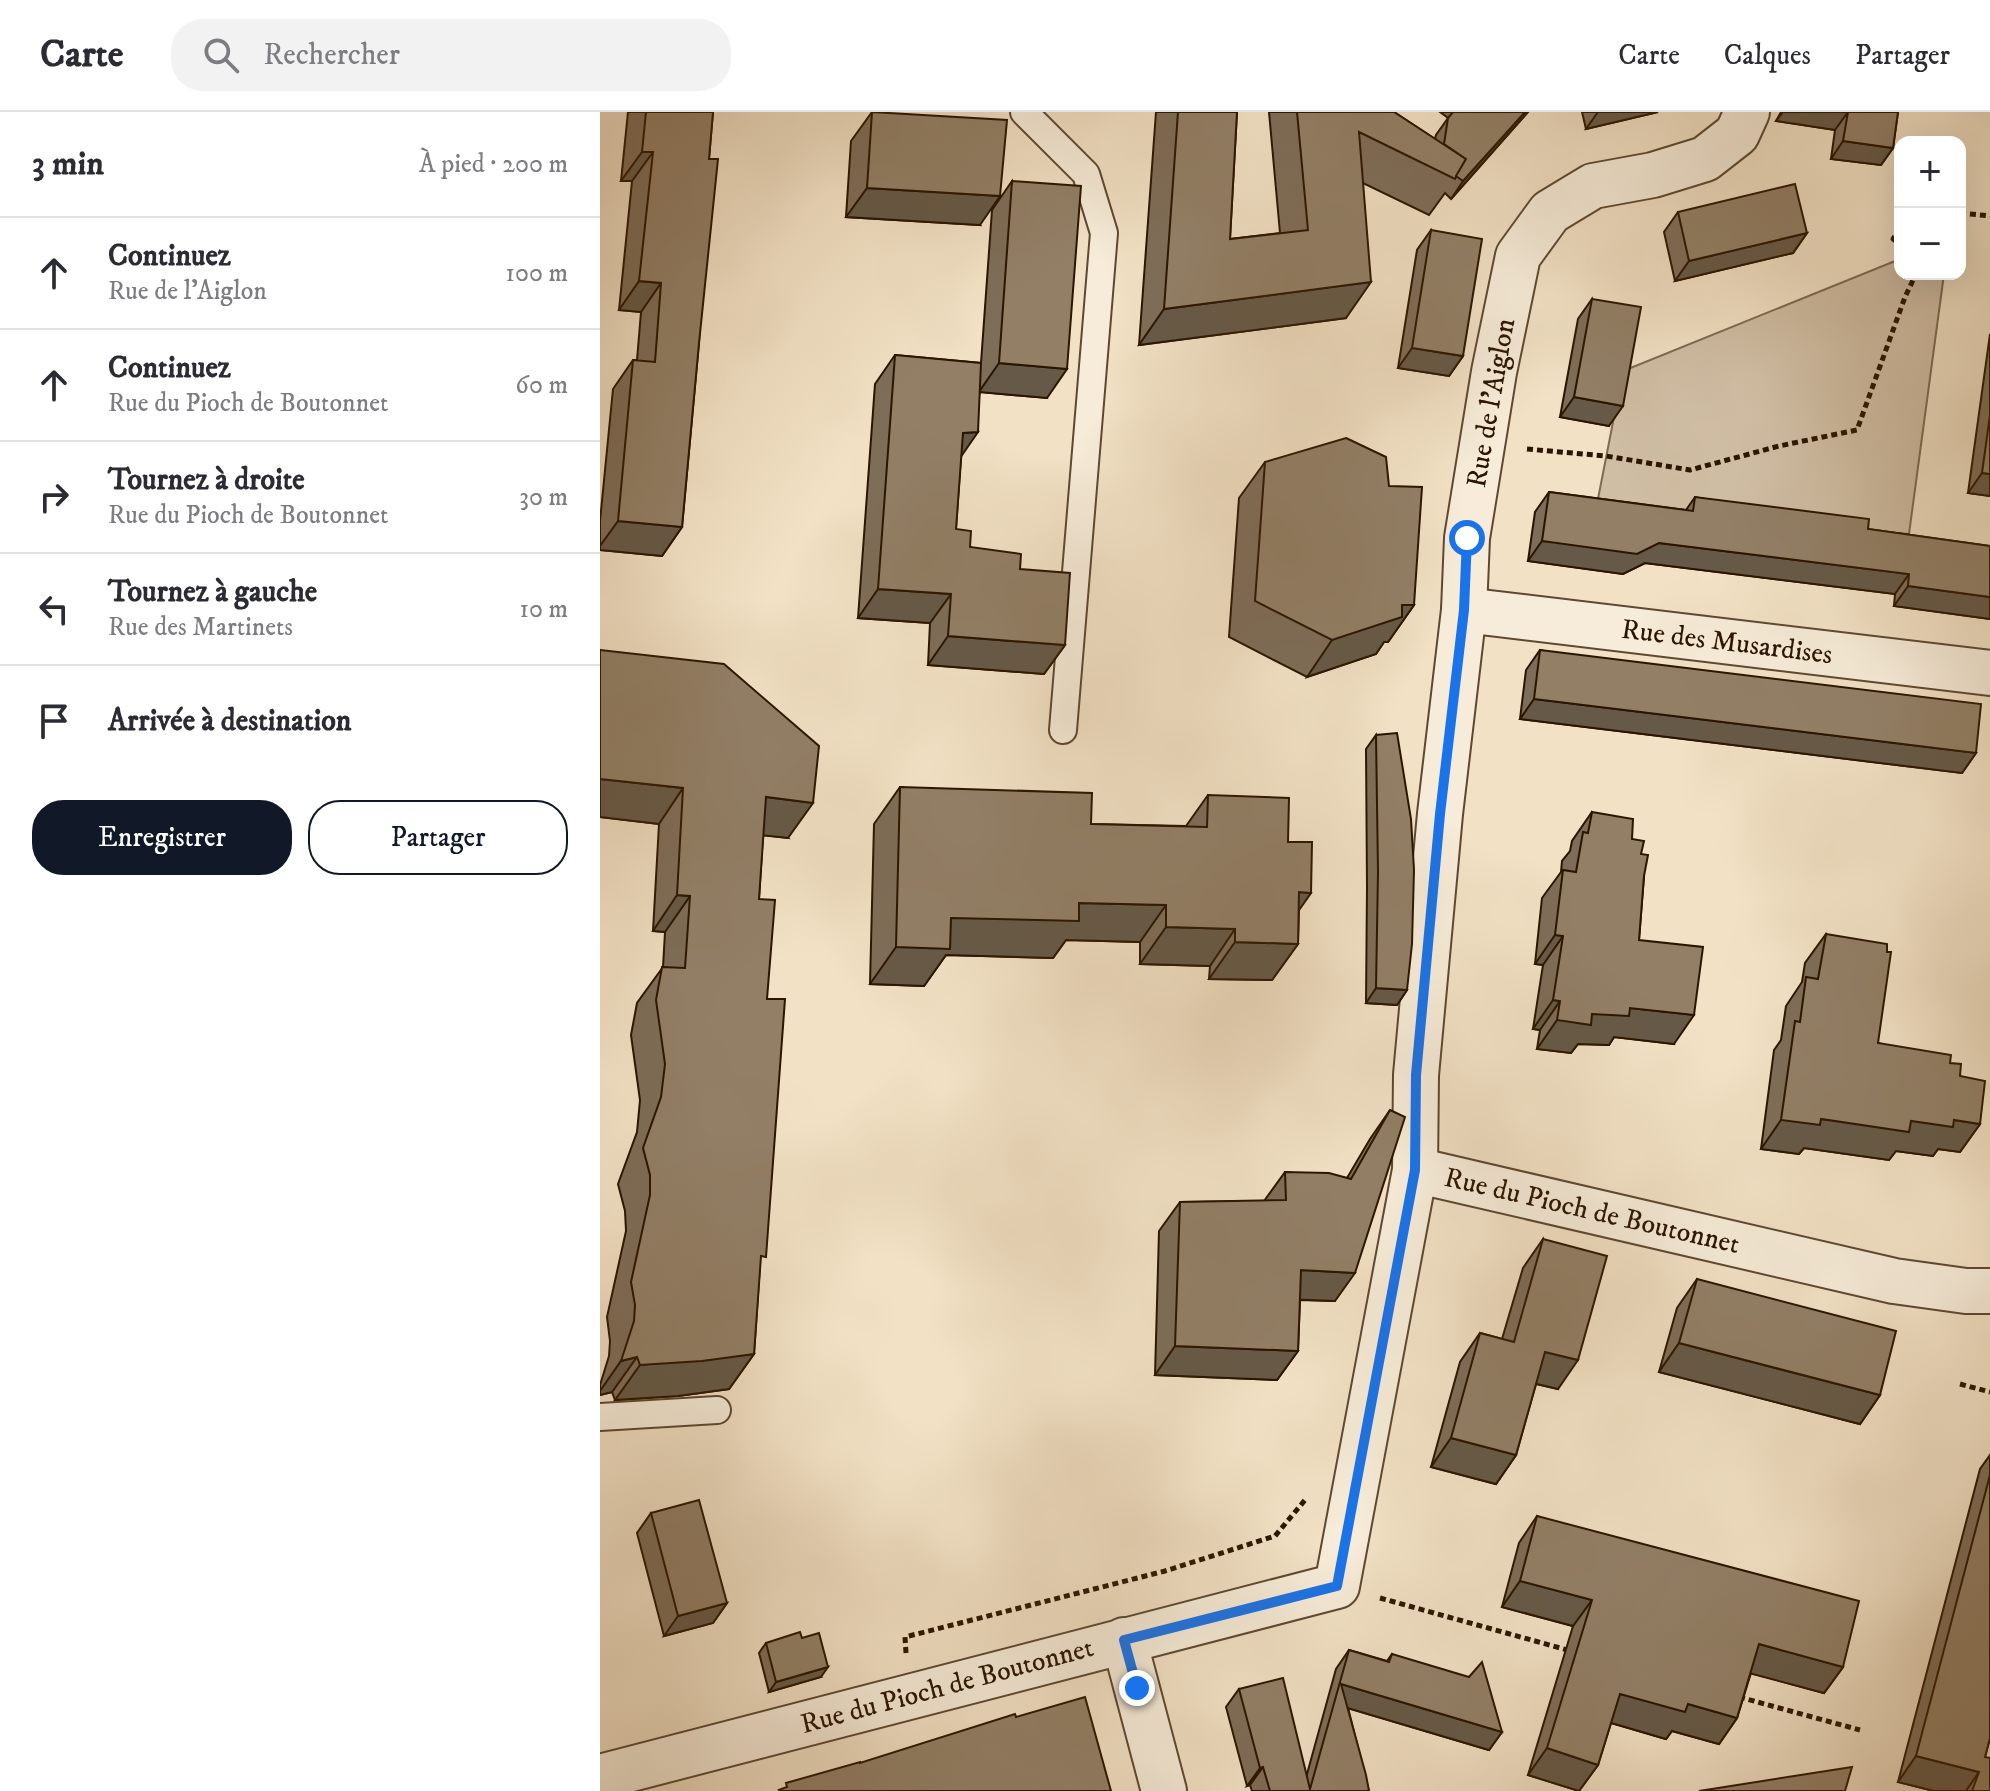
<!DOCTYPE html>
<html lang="fr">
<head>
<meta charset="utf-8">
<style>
  :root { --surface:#fff; --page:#f2f2f3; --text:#2b2b33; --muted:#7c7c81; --line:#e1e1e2; --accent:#111827 }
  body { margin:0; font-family:"IM FELL DW Pica",serif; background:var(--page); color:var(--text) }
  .controls { position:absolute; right:24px; top:24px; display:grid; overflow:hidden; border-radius:16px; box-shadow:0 8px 32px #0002 }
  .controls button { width:72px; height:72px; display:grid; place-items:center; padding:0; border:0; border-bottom:2px solid var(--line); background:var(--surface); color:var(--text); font:40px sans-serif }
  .stop { position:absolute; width:24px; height:24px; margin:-18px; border:6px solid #1a73e8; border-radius:50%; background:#fff }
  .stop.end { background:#1a73e8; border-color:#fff; box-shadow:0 2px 8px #0008 }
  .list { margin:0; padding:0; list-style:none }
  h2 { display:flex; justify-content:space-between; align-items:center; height:104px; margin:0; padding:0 32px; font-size:34px }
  h2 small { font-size:26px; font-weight:400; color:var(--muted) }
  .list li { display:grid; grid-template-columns:52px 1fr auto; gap:24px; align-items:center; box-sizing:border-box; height:112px; padding:0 32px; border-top:2px solid var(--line) }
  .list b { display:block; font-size:30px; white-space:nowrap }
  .list p { margin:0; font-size:26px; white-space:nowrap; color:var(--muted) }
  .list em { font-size:26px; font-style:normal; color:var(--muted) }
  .actions { display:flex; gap:16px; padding:24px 32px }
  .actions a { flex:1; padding:18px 0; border:2px solid var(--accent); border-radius:32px; text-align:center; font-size:28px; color:var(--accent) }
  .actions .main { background:var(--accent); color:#fff }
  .icon { flex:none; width:44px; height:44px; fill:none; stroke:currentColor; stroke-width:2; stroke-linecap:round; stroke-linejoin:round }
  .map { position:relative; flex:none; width:1390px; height:1679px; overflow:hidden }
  header { display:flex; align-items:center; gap:48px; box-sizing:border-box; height:112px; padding:0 40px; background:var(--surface); border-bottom:2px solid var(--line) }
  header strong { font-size:38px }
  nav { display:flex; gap:44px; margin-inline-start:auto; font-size:28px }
  .search { width:560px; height:72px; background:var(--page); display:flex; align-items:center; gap:20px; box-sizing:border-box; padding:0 28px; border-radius:32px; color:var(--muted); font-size:30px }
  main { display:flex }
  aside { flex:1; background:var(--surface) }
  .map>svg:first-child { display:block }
</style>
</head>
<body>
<header>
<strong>Carte</strong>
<div class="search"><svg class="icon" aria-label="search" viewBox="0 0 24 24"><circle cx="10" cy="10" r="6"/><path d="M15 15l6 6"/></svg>Rechercher</div>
<nav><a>Carte</a><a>Calques</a><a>Partager</a></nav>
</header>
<main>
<aside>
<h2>3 min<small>À pied · 200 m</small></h2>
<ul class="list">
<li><svg class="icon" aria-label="ahead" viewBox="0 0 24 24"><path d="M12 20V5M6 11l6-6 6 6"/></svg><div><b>Continuez</b><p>Rue de l'Aiglon</p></div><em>100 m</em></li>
<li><svg class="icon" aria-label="ahead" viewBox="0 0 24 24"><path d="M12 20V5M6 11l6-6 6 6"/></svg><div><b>Continuez</b><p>Rue du Pioch de Boutonnet</p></div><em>60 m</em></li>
<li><svg class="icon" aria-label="right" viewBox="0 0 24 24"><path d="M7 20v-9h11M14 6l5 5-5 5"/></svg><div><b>Tournez à droite</b><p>Rue du Pioch de Boutonnet</p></div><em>30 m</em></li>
<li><svg class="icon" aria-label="left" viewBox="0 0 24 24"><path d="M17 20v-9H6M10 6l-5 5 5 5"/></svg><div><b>Tournez à gauche</b><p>Rue des Martinets</p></div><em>10 m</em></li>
<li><svg class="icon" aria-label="arrive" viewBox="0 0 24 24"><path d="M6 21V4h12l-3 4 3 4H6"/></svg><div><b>Arrivée à destination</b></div></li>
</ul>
<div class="actions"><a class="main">Enregistrer</a><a>Partager</a></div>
</aside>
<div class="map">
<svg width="1390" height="1679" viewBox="0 0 1390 1679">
  <rect width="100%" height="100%" fill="#f2e1c5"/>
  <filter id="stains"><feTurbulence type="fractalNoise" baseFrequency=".0025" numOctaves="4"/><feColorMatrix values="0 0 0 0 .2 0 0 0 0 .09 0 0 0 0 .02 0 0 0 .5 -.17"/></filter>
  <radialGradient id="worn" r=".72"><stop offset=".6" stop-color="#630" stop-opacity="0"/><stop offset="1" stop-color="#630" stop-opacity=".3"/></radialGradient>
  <path fill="#d0bea4" stroke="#7e6a52" stroke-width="2" d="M1300 147V162H1344L1309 422 996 397 1023 259Z"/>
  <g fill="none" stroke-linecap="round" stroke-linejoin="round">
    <defs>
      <g id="lane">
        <path d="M424 0 486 62 504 121 463 618"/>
        <path d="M0 1305 117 1298"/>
      </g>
      <g id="street">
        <path d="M864 498 1390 561"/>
        <path d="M815 1058 816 963 840 702 864 498 867 426 894 260 918 144 950 100 993 74 1053 63 1105 47 1137 22 1147 0"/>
        <path d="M524 1528 564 1679"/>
        <path d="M0 1665 737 1474 815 1058 1294 1169 1366 1179H1390"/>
      </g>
    </defs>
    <use href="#lane" stroke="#5d4831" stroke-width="30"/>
    <use href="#street" stroke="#5d4831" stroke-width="48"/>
    <g stroke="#2b1500" stroke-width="5" stroke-dasharray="6 4" stroke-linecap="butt">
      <path d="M1360 101 1390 104"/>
      <path d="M1300 116 1293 127 1300 132"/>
      <path d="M927 337 1006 344 1090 358 1179 334 1257 318 1305 185 1316 162"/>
      <path d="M1360 1272 1390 1280"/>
      <path d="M780 1486 971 1539"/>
      <path d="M306 1541 305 1525 565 1459 675 1424 705 1388"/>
      <path d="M1139 1585 1260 1618"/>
    </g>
    <use href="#lane" stroke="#f7ecd9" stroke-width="26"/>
    <use href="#street" stroke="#f7ecd9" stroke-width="44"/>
  </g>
  <g fill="#7e6d58" stroke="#2b1500" stroke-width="2">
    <path d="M28 0H113L109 47 99 231 82 415 62 444 0 438V409L13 277 33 248H37L41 200 19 198 32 69H21Z"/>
    <path d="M272 0 380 113 246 105 251 29Z"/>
    <path d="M556 0H637L630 127 680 121 669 0H794L835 27 836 23 848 6 840 0H928L851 87 845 81 829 103 763 71 746 206 539 233Z"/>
    <path d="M982 0H1058L986 17Z"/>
    <path d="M1181 0H1298L1293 36 1281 53 1231 47 1235 18 1176 9Z"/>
    <path d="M412 69 447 286 380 280 361 344 356 417 370 435 420 457 465 533 444 562 328 553 330 511 258 506 275 272 295 243 381 251 392 98Z"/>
    <path d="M1078 100 1207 121 1193 141 1075 169 1064 120Z"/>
    <path d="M831 118 863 244 849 264 798 256 817 138Z"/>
    <path d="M992 187 1009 314 960 305 978 207Z"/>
    <path d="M1390 222V384L1368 381Z"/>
    <path d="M665 350 789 374 814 493 788 530H784L776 542 707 565 629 525 639 386Z"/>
    <path d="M949 380 1086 398 1095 385 1268 417 1390 434V507L1294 494 1295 482 1045 451 1023 462 928 449 935 400Z"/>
    <path d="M0 538 188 726 163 723 159 787 167 887 160 1153 154 1242 129 1277 78 1284 15 1288 12 1280 0 1283V1273L9 1244 10 1229 7 1205 26 1119 25 1099 18 1072 37 1020 40 988 31 923 37 891 63 855 65 820 53 819 59 712 0 705Z"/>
    <path d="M940 538 1376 641 1362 661 920 607 926 558Z"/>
    <path d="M776 623 807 878 797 893 766 891 767 774 766 637Z"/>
    <path d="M300 675 491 712 586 714 608 683 688 730 699 798 698 832 672 868 609 867 610 854 540 852V830L466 828 453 846 346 843 324 874 270 872 274 712Z"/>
    <path d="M992 700 1032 727 1041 742 1044 764 1039 828 1074 932 1014 925 1009 933 978 932 971 941 937 937 940 918 933 917 943 853 935 852 942 786 961 760 962 749 970 739 972 729Z"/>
    <path d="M1226 822 1278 931 1350 951 1360 964 1380 1012 1360 1040 1338 1037 1333 1044 1296 1039 1289 1048 1204 1036 1199 1042 1161 1037 1174 938 1181 928 1186 894 1202 870 1205 851Z"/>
    <path d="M790 998 735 1189 700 1188 698 1239 677 1268 555 1263 559 1119 580 1090 664 1089 685 1060 747 1066 770 1027Z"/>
    <path d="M943 1127 958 1277 936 1272 916 1343 896 1372 831 1355 860 1250 880 1221 902 1227 923 1156Z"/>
    <path d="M1097 1167 1280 1283 1260 1312 1059 1260 1077 1196Z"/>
    <path d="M1390 1343V1626L1385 1645 1390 1679H1334L1298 1670 1380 1357Z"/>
    <path d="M51 1401 127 1491 113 1511 64 1524 37 1421Z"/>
    <path d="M937 1404 1243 1555 1224 1581 1151 1561 1137 1606 1119 1632 1072 1619 1066 1627 1011 1611 998 1653 979 1679 928 1663 973 1514 902 1495 919 1431Z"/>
    <path d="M166 1531 221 1565 169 1580 159 1541Z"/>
    <path d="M749 1538 787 1549 792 1542 902 1620 889 1638 748 1596 769 1679H652L650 1673 647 1674 626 1595 639 1577 707 1662 736 1557Z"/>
  </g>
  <g fill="#665947" stroke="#2b1500" stroke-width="2">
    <path d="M925 0H928L851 87 863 69Z"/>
    <path d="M998 0H1058L986 17Z"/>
    <path d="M1183 0H1248L1235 18 1176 9Z"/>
    <path d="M1243 29 1293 36 1281 53 1231 47Z"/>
    <path d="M42 40H53L32 69H21Z"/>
    <path d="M267 76 400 84 380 113 246 105Z"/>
    <path d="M1207 121 1193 141 1075 169 1089 149Z"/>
    <path d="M39 169 61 171 41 200 19 198Z"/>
    <path d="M771 170 746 206 539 233 564 197Z"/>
    <path d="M812 236 863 244 849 264 798 256Z"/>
    <path d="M399 251 467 257 447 286 379 280Z"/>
    <path d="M974 285 1023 294 1009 314 960 305Z"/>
    <path d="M378 320 358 349 363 321Z"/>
    <path d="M1382 361 1390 362V384L1368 381Z"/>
    <path d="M18 409 82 415 62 444 0 438V434Z"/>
    <path d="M942 429 1059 431 1309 462 1295 482 1045 451 1023 462 928 449Z"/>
    <path d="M1308 474 1390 485V507L1294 494Z"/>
    <path d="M278 477 351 482 330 511 258 506Z"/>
    <path d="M802 493H814L788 530H784L776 542 707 565 732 528Z"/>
    <path d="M348 524 465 533 444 562 328 553Z"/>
    <path d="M934 587 1376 641 1362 661 920 607Z"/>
    <path d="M0 667 83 676 59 712 0 705Z"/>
    <path d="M166 685 213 691 188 726 141 721Z"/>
    <path d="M699 780 711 781 685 818Z"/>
    <path d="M77 783 90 784 65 820 53 819Z"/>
    <path d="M479 791 566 793 540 830 466 828 453 846 346 843 324 874 270 872 296 835 351 806Z"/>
    <path d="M566 815 635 817 610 854 540 852Z"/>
    <path d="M955 823 963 824 943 853 935 852Z"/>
    <path d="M635 830 698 832 672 868 609 867Z"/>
    <path d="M776 876 807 878 797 893 766 891Z"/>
    <path d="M953 888 960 889 940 918 933 917Z"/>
    <path d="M1030 896 1094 903 1074 932 1014 925 1009 933 978 932 971 941 937 937 957 908Z"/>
    <path d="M1221 1007 1354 1008 1380 1012 1360 1040 1338 1037 1333 1044 1296 1039 1289 1048 1204 1036 1199 1042 1161 1037 1181 1008Z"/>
    <path d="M701 1158 755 1161 735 1189 681 1187Z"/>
    <path d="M1079 1231 1280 1283 1260 1312 1059 1260Z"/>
    <path d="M575 1234 698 1239 677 1268 555 1263Z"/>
    <path d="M945 1240 978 1248 958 1277 924 1269Z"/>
    <path d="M154 1242 129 1277 78 1284 15 1288 40 1253Z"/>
    <path d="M37 1245 12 1280 0 1283V1279L21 1249Z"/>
    <path d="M851 1326 916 1343 896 1372 831 1355Z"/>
    <path d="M920 1469 992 1488 973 1514 902 1495Z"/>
    <path d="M127 1491 113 1511 64 1524 78 1504Z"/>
    <path d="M1159 1532 1243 1555 1224 1581 1141 1559Z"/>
    <path d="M228 1555 221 1565 169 1580 176 1570Z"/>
    <path d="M741 1572 902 1620 889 1638 734 1592Z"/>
    <path d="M1020 1582 1088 1592 1137 1606 1119 1632 1072 1619 1066 1627 1001 1608Z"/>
    <path d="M947 1636 998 1653 979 1679 928 1663Z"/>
    <path d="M1316 1644 1379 1660 1366 1679H1334L1298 1670Z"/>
    <path d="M663 1655 650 1673 647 1674 660 1656Z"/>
  </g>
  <g fill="#927f66" stroke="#2b1500" stroke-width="2">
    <path d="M46 0H113L109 47H118L99 231 82 415 18 409 33 248 55 250 61 171 39 169 53 40H42Z"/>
    <path d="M272 0 407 8 400 84 267 76Z"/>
    <path d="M578 0H637L630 127 708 118 697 0H794L866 47 855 67 759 20 771 170 564 197Z"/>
    <path d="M853 0H925L863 69 856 64 866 47 844 32 848 6Z"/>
    <path d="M1245 0H1298L1293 36 1243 29 1248 0Z"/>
    <path d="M412 69 481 74 467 257 399 251Z"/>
    <path d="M1195 72 1207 121 1089 149 1078 100Z"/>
    <path d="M831 118 882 127 863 244 812 236Z"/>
    <path d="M992 187 1041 195 1023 294 974 285Z"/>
    <path d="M295 243 381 251 378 320 363 321 356 417 371 419 370 435 421 442 420 457 470 461 465 533 348 524 351 482 278 477Z"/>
    <path d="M1390 303V362L1382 361Z"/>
    <path d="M746 326 786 345 789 374 822 375 814 493H802V505L732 528 655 489 665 350Z"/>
    <path d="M949 380 1093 399 1095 385 1269 407 1268 417 1390 434V485L1308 474 1309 462 1059 431 1037 442 942 429Z"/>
    <path d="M0 538 124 552 219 634 213 691 166 685 159 787 175 788 167 887H185L166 1145 161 1144 154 1242 102 1249 40 1253 37 1245 21 1249 34 1209 35 1193 31 1170 50 1083V1063L43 1036 61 985 65 952 56 888 62 855 85 856 90 784 77 783 83 676 0 667Z"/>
    <path d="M940 538 1381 592 1376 641 934 587Z"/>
    <path d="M797 621 811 707 814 758 812 832 807 878 776 876 778 760 776 623Z"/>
    <path d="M300 675 492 681 491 712 607 715 608 683 689 686 688 730H712L711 781 699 780 698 832 635 830V817L566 815V793L479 791V809L351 806 350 837 296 835Z"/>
    <path d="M992 700 1033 707 1032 727 1044 729 1041 742 1048 743 1044 764 1039 828 1103 835 1094 903 1030 896 1029 904 992 902 991 913 957 908 960 889 953 888 963 824 955 823 963 758 976 760 983 720 988 721Z"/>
    <path d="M1226 822 1287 832V840H1291L1278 931 1351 943 1350 951 1361 952 1360 964 1385 969 1380 1012 1354 1008 1353 1015 1311 1009 1309 1020 1221 1007 1220 1013 1181 1008 1195 909 1200 910 1206 865 1218 867Z"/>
    <path d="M790 998 805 1005 755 1161 701 1158 698 1239 575 1234 580 1090 686 1088 685 1060 729 1061 751 1067Z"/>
    <path d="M943 1127 1007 1144 978 1248 945 1240 916 1343 851 1326 880 1221 914 1230Z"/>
    <path d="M1097 1167 1296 1219 1280 1283 1079 1231Z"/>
    <path d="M1390 1363V1626L1385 1645 1390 1646V1679H1372L1379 1660 1316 1644Z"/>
    <path d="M99 1388 127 1491 78 1504 51 1401Z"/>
    <path d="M937 1404 1259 1489 1243 1555 1159 1532 1137 1606 1088 1592 1085 1600 1020 1582 998 1653 947 1636 992 1488 920 1469Z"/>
    <path d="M200 1520 202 1526 219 1521 228 1555 176 1570 166 1531Z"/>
    <path d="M749 1538 789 1550 792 1542 869 1565 882 1550 902 1620 741 1572 766 1663 769 1679H670L663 1655 660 1656 639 1577 683 1566 710 1677Z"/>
    <path d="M485 1585 511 1679H180L179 1678 187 1675 186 1671 260 1650V1651L415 1602 416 1605Z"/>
    <path d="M1252 1655 1245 1679H1099Z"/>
  </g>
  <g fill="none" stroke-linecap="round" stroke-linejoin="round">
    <path stroke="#1a73e8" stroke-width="10" d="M537 1576 524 1528 737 1474 815 1058 816 963 840 702 864 498 867 426"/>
  </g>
  <g text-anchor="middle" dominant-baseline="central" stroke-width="7" stroke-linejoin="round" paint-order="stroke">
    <g font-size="28" fill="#2b1500" stroke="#f7ecd9">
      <text transform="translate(891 291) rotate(-80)">Rue de l'Aiglon</text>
      <text transform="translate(1127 530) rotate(7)">Rue des Musardises</text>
      <text transform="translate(992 1099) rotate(13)">Rue du Pioch de Boutonnet</text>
      <text transform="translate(347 1574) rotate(-15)">Rue du Pioch de Boutonnet</text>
    </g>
  </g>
  <rect width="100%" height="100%" filter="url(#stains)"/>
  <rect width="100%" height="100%" fill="url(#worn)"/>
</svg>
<div class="controls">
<button>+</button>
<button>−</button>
</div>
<div class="stop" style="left:867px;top:426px"></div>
<div class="stop end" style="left:537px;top:1576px"></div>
</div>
</main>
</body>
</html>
